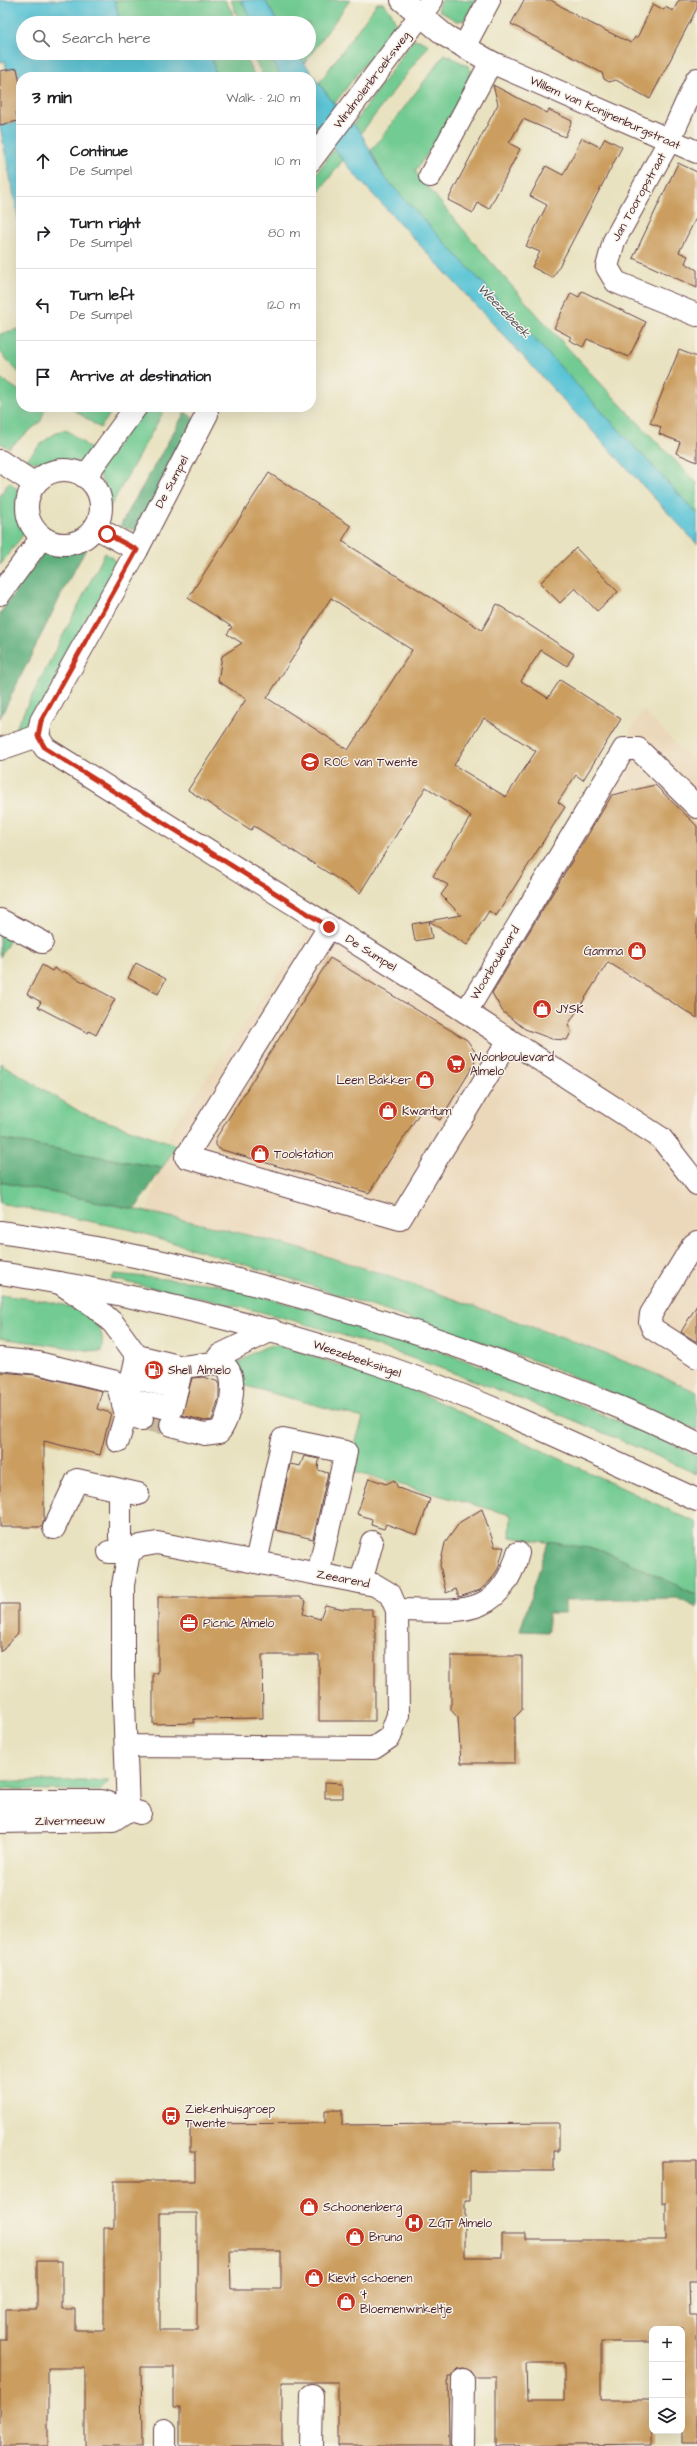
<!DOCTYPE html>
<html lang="en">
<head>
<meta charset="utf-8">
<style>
  :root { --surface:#fff; --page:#f6f6f6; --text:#202124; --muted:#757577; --line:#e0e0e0 }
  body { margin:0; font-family:"Architects Daughter",sans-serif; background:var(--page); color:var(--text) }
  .controls { position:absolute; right:12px; bottom:12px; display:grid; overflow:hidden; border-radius:8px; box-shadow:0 4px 16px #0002 }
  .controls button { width:36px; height:36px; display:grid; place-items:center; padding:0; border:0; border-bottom:1px solid var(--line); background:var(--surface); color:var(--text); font:20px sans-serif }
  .stop { position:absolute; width:12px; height:12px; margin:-9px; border:3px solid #c8321e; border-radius:50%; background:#fff }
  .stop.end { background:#c8321e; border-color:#fff; box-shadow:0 1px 4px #0008 }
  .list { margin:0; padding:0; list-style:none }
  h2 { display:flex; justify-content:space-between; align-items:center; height:52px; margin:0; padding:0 16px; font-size:17px }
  h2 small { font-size:13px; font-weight:400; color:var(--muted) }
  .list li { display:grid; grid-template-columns:26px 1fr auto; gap:12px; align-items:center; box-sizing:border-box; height:72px; padding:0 16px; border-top:1px solid var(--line) }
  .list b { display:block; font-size:15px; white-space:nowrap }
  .list p { margin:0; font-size:13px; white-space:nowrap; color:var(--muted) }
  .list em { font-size:13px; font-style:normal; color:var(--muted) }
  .icon { flex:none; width:22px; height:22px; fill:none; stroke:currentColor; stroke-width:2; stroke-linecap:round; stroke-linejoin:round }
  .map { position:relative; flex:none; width:697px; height:2446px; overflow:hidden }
  .search { position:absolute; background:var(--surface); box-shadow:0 4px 16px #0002; left:16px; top:16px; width:300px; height:44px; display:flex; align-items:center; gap:10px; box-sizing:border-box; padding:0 14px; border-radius:22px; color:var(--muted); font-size:15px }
  .panel { position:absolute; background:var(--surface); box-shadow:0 4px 16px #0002; left:16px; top:72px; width:300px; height:340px; border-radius:16px }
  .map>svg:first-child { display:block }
</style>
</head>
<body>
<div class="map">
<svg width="697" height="2446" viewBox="0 0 697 2446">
  <rect width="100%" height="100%" fill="#f7f3e8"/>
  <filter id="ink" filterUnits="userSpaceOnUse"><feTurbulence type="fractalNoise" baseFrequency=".025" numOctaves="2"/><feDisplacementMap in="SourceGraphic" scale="8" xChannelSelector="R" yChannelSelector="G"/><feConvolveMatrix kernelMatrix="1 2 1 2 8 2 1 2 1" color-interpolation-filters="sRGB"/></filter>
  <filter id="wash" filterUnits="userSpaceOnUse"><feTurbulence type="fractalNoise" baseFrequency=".012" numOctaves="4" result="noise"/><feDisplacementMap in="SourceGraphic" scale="16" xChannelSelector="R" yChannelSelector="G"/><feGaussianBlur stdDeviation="0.9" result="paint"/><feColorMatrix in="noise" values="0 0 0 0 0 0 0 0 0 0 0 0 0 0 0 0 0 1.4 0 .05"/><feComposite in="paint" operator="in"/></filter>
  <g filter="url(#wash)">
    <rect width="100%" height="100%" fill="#e9e2c0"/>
    <path fill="#ebd8ba" d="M643 710 697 765V1410L145 1220 172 1128 321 912 464 1000Z"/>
    <g fill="#72cb92" stroke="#5e755e">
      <path d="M115 0H225L232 12 234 23H205L204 20 193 23H120Z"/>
      <path d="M231 0H241L253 23H240Z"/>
      <path d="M265 0H350L304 64 297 53H309V23H278Z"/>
      <path d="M442 0H476L464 20 457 21 439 11 438 6Z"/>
      <path d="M377 3H383L391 12 396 23 334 104 319 83Z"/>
      <path d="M413 40H419L429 45 361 133 353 125Z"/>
      <path d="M211 53H243L255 77H216Z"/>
      <path d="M251 53H269L281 77H264Z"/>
      <path d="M445 54 468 66 472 72 445 129 415 171C503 281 598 383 697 483V514L417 214 384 177 371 151Z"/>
      <path d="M311 119 319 129 311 140Z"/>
      <path d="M334 149 343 160 311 202V181Z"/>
      <path d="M21 328V375L0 352V334Z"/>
      <path d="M0 378 21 392V407L45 408 41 421 9 448 0 443Z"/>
      <path d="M70 407H111L108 417 100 428Z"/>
      <path d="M145 407H166L105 516 106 492 98 471Z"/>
      <path d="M63 430 68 431 91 449 80 462C62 461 44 468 27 459 38 447 47 436 63 430Z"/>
      <path d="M9 482 22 493 21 516 26 531 0 565V496Z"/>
      <path d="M105 553 113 558 117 567 37 716 10 739Z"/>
      <path d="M0 916 18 926 0 957Z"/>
      <path d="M0 1063 82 1113 177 1145 162 1168 0 1139Z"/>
      <path d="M0 1182C84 1199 168 1215 251 1236 336 1256 417 1286 499 1315 565 1339 633 1363 697 1392V1430L544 1364 279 1275 132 1230 0 1203Z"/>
      <path d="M115 1274 215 1284 307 1309 442 1352 525 1382 677 1446 697 1456V1474C571 1417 442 1364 309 1325 245 1306 178 1294 112 1279Z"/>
      <path d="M0 1295C32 1300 114 1301 101 1352L0 1338Z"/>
      <path d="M277 1344 413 1390 697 1523V1595L602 1550 510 1537 511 1515 347 1470 363 1418 239 1384 236 1365C249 1354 261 1348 277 1344Z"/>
      <path d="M0 1781H109L100 1791 0 1789Z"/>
    </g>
    <g fill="#5daf7c" stroke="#546754">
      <path d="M185 412 195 419 136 531 120 526Z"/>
      <path d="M94 535 67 583 0 718V613L47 548C65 544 80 550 94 535Z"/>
      <path d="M0 1139 162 1168 135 1209 0 1182Z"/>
      <path d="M548 1542 602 1550 697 1595V1608L677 1598 565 1600V1613H548V1632L520 1631Z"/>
    </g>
    <g fill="#5ac4d6" stroke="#527280">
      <path d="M0 0H115L120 23H23V53H211L216 77H21V88L7 71 5 61 0 62Z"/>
      <path d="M241 0H265L278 23H253Z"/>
      <path d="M269 53H297L334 104 361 133 384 177 397 191 697 514V544L355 175 311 119V77H281Z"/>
      <path d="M21 111V231L0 126 17 122 16 112Z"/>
    </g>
    <g id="blocks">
      <g fill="#cb9d5e" fill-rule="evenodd">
        <path d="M524 0H551L582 19 631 43 635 37 637 38 653 4 664 10 665 7 673 11 679 0H697V8L650 99 616 80 609 82 604 79 602 73 511 24Z"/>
        <path d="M17 68 21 88V110L16 112 18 121 0 125V71Z"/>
        <path d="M493 85 547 113 549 110 572 121 565 137 523 119 509 143 520 149 489 209 478 203 473 213 448 200 498 104Z"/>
        <path d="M582 138 600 147 605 138 622 147 553 278 532 267 540 252 526 246 547 205 530 196 546 166 563 175Z"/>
        <path d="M678 163 697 172V216L679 252 688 256 685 263 697 270V288L633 258Z"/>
        <path d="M582 291 646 322 629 357 587 339 583 347 569 340 571 337 554 328 571 293 579 297Z"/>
        <path d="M679 350 697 357V462L676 453 680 442 659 434 661 427 650 423Z"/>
        <path d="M269 473 351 526 342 541 482 630 497 604 574 654 567 666 541 650 521 681 548 698 560 680 621 719 583 780 576 775 558 802 565 807 496 916 489 911 467 945 429 921 461 915 441 895 448 885 433 876 471 816 426 787 360 893 254 826 251 830 188 790 246 699 218 681 222 656 242 643 227 634 232 627 188 598ZM331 598 412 650 348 750 267 698ZM484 718 536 751 506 797 454 765Z"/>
        <path d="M576 548 618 592 597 611 575 588 560 603 540 583Z"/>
        <path d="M655 785 697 826V1018L608 962 568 1025 571 1032 567 1040 552 1039 525 1029 503 1012 492 993 612 795Z"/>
        <path d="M429 921 432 938 415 941 412 924Z"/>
        <path d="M330 958 467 1040 476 1053 474 1065 440 1120 422 1109 369 1193 219 1149 216 1145V1138Z"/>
        <path d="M136 963 166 979 158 994 128 978Z"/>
        <path d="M42 965 52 971 54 968 62 973 63 971 115 999 96 1035 89 1031 88 1033 38 1007 41 1002 27 994Z"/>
        <path d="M697 1305V1342L681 1332Z"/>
        <path d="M0 1372 36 1375 102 1391 97 1409 111 1413 100 1455 44 1441V1519L42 1527H0Z"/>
        <path d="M203 1377 219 1382V1398L214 1414 212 1420 205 1421 182 1415 192 1378Z"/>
        <path d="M154 1418 160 1419V1431L150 1429Z"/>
        <path d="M304 1456 319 1459 318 1470 328 1473 313 1539 276 1530 290 1464 300 1466Z"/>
        <path d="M369 1478 386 1484 394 1480 398 1488 430 1499 417 1535 386 1524 384 1529 371 1525 372 1519 357 1514Z"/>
        <path d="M482 1509 495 1547H504L498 1569 490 1581 480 1590 459 1597 456 1589 446 1593 440 1565 445 1543 460 1522Z"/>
        <path d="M158 1597H301V1599L306 1601 303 1614 320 1619 325 1605 344 1609H372V1616H375V1721H319V1655H262L263 1718 194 1719V1723L153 1724V1673H158Z"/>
        <path d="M0 1604H18V1633L0 1652Z"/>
        <path d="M451 1656H522V1710L515 1717V1763H461L458 1718 451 1710Z"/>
        <path d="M325 1782 343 1783V1798H325Z"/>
        <path d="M325 2110H342V2125L559 2123V2151H554V2171H470V2200H465V2257H502V2234H526V2240H666V2203H662V2161H697V2281H689L690 2315H697V2444H682V2329H652V2342H601V2400H652V2444L496 2446V2377H475L470 2370 463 2368 457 2369 451 2377H448L449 2446H338V2382H282V2446H180V2408H174V2367H141L142 2446H85V2368H48V2446H0V2340H6V2309H37V2261H62V2309H75V2330H104V2228H114V2181H195V2152H190V2124L325 2123ZM160 2213H197V2330H160ZM230 2251H281V2289H231ZM526 2363H564V2400H527Z"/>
      </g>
    </g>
  </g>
  <g filter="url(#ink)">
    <use href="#blocks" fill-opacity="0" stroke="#623c41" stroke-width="1"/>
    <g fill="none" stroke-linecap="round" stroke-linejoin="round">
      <path stroke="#c9bba2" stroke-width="22" stroke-dasharray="22 11" stroke-linecap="butt" d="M142 1419 171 1425"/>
      <defs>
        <g id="minor">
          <path d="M402 0 446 36 491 62 430 176"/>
          <path d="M464 47 489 0"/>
          <path d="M491 62 697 152"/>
          <path d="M697 79 669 141 614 241 607 267 616 282 697 315"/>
          <path d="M311 160 432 0"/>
          <path d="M207 414 137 550 41 721 38 736 45 748 466 1012 661 1138 697 1184"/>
          <path d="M0 461 35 484"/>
          <circle cx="64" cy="507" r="37"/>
          <path d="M85 477 136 407"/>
          <path d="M95 527 137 550"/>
          <path d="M0 594 42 537"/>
          <path d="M0 749 38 736"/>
          <path d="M0 920 42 942"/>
          <path d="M329 927 186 1157 400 1219 509 1040"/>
          <path d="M466 1012 624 749H638L697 807"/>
          <path d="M697 1242 693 1245 651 1314 650 1322 653 1329 697 1357"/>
          <path d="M60 1283 94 1306 113 1323 137 1356 182 1367 214 1363 220 1355 272 1330"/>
          <path d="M137 1356 127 1399 172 1409 182 1367"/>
          <path d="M0 1359 38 1363 116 1382"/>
          <path d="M132 1377 177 1388"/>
          <path d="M118 1387 126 1414 142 1419"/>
          <path d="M171 1425 204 1434 219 1432C229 1421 239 1379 226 1367 223 1365 218 1364 214 1363"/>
          <path d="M118 1441 126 1414"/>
          <path d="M54 1528 77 1480 138 1494"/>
          <path d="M109 1552H129L120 1538V1492"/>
          <path d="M256 1562 283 1439 346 1452 318 1574"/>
          <path d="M361 1582 372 1542"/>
          <path d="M397 1610C454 1610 499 1622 518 1553"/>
          <path d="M127 1746 374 1748 390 1737 398 1715 397 1610 390 1594 375 1585 157 1543 140 1546 129 1552 123 1585V1675L128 1810"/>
          <path d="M0 1801H101L140 1813"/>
          <path d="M0 1822 113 1820 128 1810"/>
          <path d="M165 2430V2446"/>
          <path d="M311 2446 312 2395"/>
          <path d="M462 2446 463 2380"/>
        </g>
        <g id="major">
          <path d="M0 1232C167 1256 331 1301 490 1358 559 1383 631 1409 697 1443"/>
          <path d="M0 1273C130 1293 257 1323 381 1365 489 1402 593 1453 697 1500"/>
        </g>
      </defs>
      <use href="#minor" stroke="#623c41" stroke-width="24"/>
      <use href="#major" stroke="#623c41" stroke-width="24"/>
      <use href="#minor" stroke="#fff" stroke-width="22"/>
      <use href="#major" stroke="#fff" stroke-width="22"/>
    </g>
  </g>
  <g fill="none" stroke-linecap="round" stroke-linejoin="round" filter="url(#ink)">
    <path stroke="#c8321e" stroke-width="5" d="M107 534 137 550 41 721 38 736 45 748 329 927"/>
  </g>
  <defs>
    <symbol id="university-disc" viewBox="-11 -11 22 22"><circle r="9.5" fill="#c8321e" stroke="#f7f3e8"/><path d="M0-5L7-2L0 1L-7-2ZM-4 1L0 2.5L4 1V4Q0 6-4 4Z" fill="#fff"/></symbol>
    <symbol id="shop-disc" viewBox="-11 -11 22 22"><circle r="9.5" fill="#c8321e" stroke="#f7f3e8"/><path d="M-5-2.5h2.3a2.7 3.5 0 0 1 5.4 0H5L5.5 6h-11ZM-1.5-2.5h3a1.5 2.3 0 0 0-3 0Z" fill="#fff"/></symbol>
    <symbol id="supermarket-disc" viewBox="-11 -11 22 22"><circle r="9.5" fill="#c8321e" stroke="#f7f3e8"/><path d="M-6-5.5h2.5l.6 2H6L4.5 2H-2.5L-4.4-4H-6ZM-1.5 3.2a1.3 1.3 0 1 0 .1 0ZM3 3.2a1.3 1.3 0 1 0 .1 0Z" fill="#fff"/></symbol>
    <symbol id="fuel-disc" viewBox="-11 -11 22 22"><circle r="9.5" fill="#c8321e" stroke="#f7f3e8"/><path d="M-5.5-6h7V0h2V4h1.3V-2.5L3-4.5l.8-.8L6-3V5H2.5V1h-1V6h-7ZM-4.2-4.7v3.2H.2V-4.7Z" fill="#fff"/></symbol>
    <symbol id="office-disc" viewBox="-11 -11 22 22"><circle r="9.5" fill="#c8321e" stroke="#f7f3e8"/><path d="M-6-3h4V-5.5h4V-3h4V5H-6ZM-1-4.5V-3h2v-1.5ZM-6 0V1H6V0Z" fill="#fff"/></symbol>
    <symbol id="bus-disc" viewBox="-11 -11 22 22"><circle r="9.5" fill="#c8321e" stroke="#f7f3e8"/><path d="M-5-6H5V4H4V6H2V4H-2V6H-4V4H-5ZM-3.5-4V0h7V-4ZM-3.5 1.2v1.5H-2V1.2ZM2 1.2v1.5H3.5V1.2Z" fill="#fff"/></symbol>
    <symbol id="hospital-disc" viewBox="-11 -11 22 22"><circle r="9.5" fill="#c8321e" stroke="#f7f3e8"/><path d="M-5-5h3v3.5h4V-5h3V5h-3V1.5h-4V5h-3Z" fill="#fff"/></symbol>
  </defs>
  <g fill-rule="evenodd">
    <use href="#university-disc" x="299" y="751" width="22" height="22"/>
    <use href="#shop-disc" x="626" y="940" width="22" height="22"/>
    <use href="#shop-disc" x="531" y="998" width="22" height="22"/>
    <use href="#supermarket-disc" x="445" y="1053" width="22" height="22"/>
    <use href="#shop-disc" x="414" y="1069" width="22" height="22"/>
    <use href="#shop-disc" x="377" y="1100" width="22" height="22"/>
    <use href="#shop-disc" x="249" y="1143" width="22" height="22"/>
    <use href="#fuel-disc" x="143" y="1359" width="22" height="22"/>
    <use href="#office-disc" x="178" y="1612" width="22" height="22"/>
    <use href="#bus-disc" x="160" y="2105" width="22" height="22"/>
    <use href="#shop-disc" x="298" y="2196" width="22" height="22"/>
    <use href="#hospital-disc" x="403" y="2212" width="22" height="22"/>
    <use href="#shop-disc" x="344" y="2226" width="22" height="22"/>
    <use href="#shop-disc" x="303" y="2267" width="22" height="22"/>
    <use href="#shop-disc" x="335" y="2291" width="22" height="22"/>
  </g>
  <g text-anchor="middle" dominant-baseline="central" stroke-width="3" stroke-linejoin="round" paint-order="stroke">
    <g font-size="12" fill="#4a1f2b" stroke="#f7f3e8">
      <text transform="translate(372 80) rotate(-53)">Windmolenbroeksweg</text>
      <text transform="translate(605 113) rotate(24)">Willem van Konijnenburgstraat</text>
      <text transform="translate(639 197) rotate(-61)">Jan Tooropstraat</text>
      <text transform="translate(172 482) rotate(-62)">De Sumpel</text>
      <text transform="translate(371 953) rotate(32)">De Sumpel</text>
      <text transform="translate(495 963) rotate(-59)">Woonboulevard</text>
      <text transform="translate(357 1359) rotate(19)">Weezebeeksingel</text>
      <text transform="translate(343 1579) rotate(11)">Zeearend</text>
      <text transform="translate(70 1821) rotate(-1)">Zilvermeeuw</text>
    </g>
    <g font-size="12" fill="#4a1f2b" stroke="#f7f3e8" text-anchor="start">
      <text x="324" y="762">ROC van Twente</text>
      <text x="623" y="951" text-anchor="end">Gamma</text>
      <text x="556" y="1009">JYSK</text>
      <text x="470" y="1057">Woonboulevard<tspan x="470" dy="14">Almelo</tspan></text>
      <text x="411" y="1080" text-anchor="end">Leen Bakker</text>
      <text x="402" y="1111">Kwantum</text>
      <text x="274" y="1154">Toolstation</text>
      <text x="168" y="1370">Shell Almelo</text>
      <text x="203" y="1623">Picnic Almelo</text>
      <text x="185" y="2109">Ziekenhuisgroep<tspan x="185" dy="14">Twente</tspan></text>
      <text x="323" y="2207">Schoonenberg</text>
      <text x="428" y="2223">ZGT Almelo</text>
      <text x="369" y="2237">Bruna</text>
      <text x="328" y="2278">Kievit schoenen</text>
      <text x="360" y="2295">'t<tspan x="360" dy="14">Bloemenwinkeltje</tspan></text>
    </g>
    <g font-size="13" font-style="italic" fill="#4f515e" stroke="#f7f3e8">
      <text transform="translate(504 311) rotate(46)">Weezebeek</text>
    </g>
  </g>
</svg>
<div class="controls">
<button>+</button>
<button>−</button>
<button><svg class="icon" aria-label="layers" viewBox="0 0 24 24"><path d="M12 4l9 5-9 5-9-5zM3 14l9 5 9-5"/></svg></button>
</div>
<div class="stop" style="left:107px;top:534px"></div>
<div class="stop end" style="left:329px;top:927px"></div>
<div class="search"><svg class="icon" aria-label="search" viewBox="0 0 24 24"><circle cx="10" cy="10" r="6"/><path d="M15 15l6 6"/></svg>Search here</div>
<section class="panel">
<h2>3 min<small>Walk · 210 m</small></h2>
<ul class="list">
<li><svg class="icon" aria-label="ahead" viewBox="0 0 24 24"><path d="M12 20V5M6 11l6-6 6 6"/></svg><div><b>Continue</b><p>De Sumpel</p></div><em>10 m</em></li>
<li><svg class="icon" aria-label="right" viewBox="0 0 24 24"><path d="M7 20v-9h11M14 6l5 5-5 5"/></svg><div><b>Turn right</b><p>De Sumpel</p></div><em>80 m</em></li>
<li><svg class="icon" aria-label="left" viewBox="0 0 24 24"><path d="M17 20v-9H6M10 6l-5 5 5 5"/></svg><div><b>Turn left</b><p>De Sumpel</p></div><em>120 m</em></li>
<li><svg class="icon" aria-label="arrive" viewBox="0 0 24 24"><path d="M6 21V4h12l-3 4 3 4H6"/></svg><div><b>Arrive at destination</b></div></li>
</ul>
</section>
</div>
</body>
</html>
